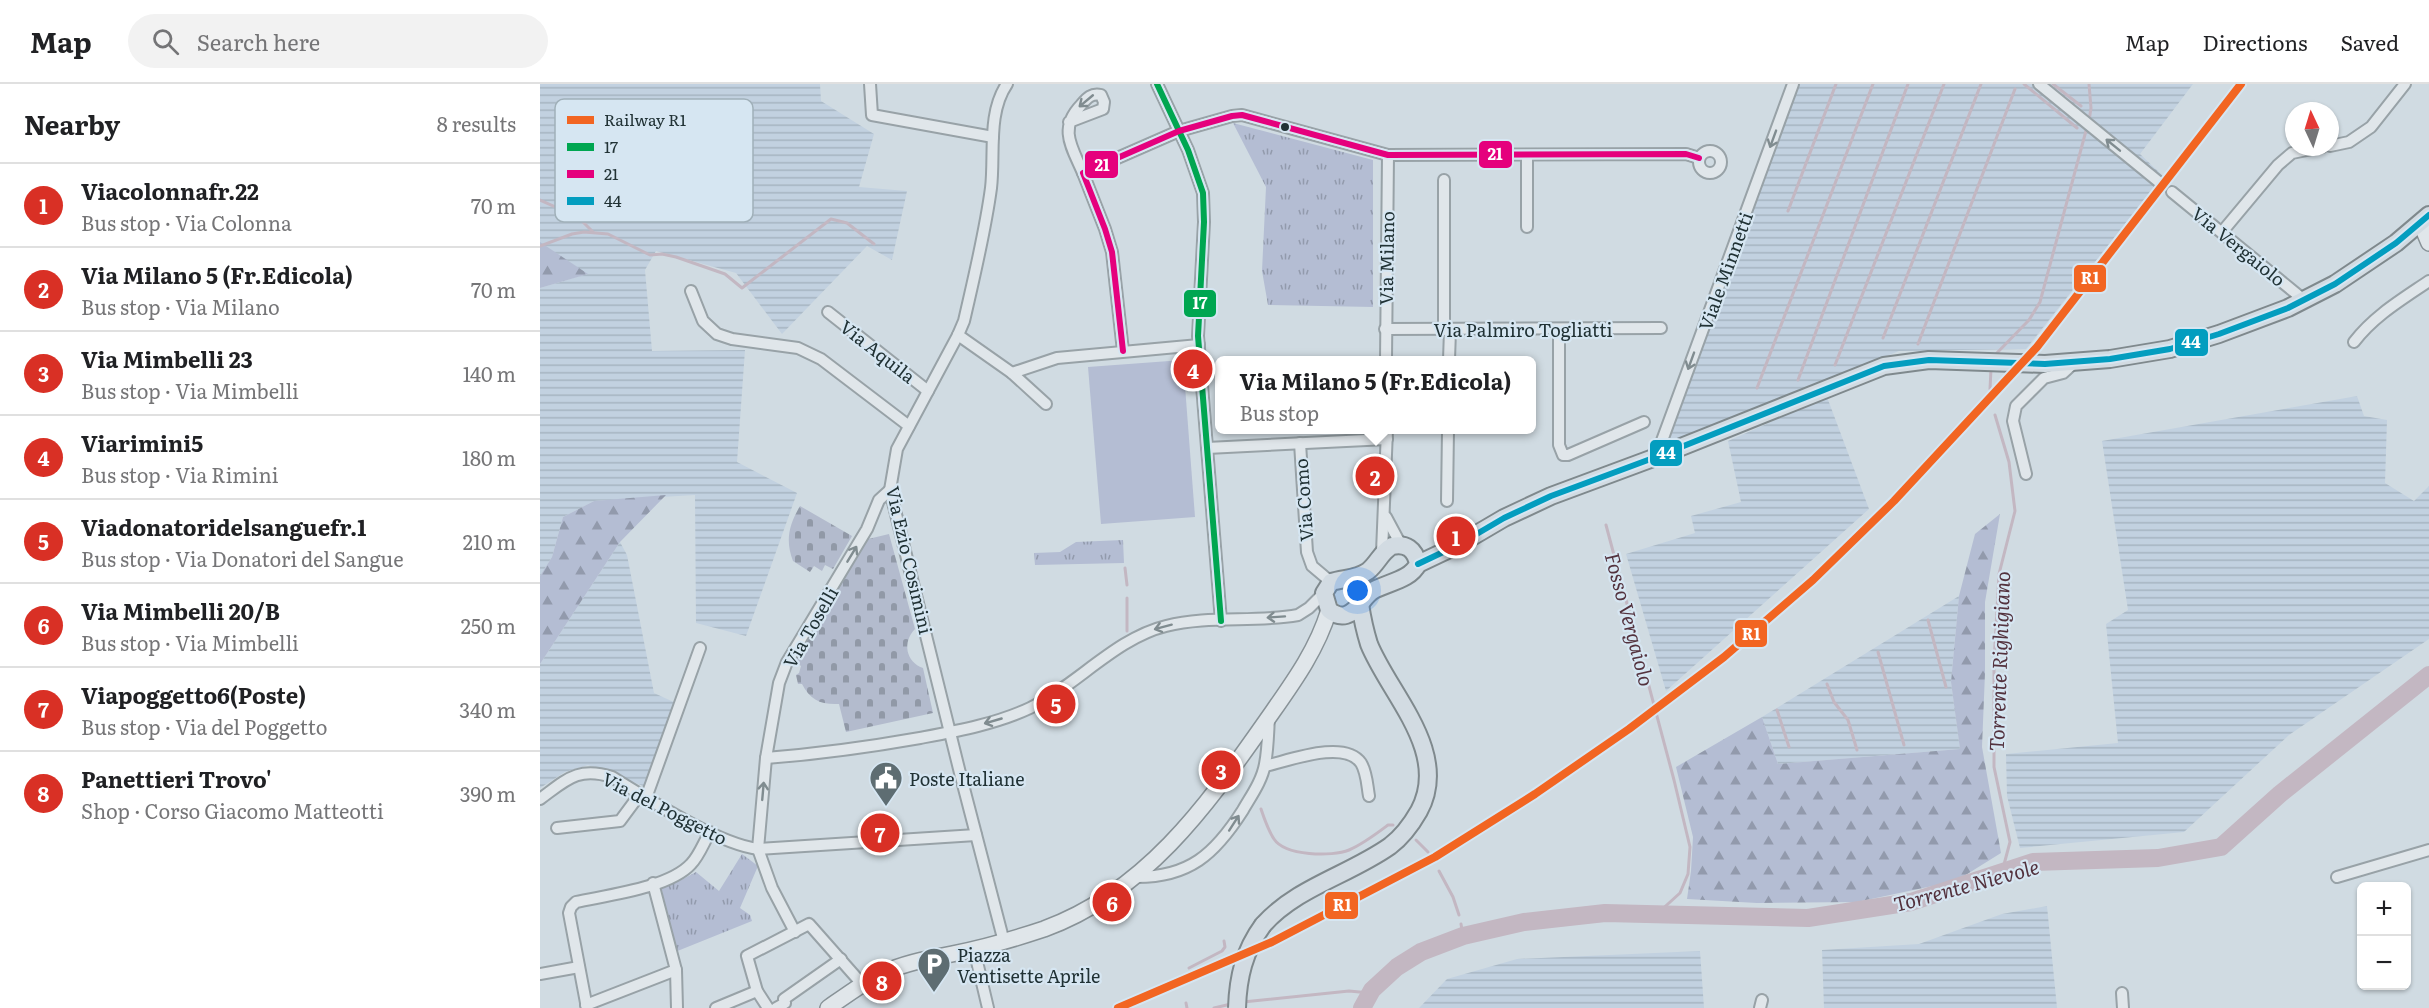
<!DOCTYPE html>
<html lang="en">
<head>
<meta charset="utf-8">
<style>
  :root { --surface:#fff; --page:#f2f2f2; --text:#202124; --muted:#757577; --line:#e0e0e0; --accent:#d93025 }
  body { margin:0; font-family:Literata,serif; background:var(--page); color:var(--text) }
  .controls { position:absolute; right:18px; bottom:18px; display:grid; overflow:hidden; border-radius:9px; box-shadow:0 2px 4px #0004 }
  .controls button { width:54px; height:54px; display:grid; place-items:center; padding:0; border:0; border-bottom:2px solid var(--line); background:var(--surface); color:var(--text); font:30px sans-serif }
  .compass { position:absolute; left:1745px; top:18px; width:54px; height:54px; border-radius:50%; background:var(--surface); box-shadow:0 2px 4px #0004; rotate:356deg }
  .you { position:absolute; left:818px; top:507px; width:21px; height:21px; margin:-15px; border:4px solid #fff; border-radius:50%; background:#1a73e8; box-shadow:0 0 0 9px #1a73e833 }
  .badge { display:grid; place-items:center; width:39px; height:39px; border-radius:50%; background:var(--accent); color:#fff; font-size:20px; font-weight:700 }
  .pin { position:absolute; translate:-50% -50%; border:3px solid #fff; box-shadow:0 2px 6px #0006 }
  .popup { position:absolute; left:675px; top:272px; width:321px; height:78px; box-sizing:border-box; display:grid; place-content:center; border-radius:9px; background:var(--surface); filter:drop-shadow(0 2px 4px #0005); font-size:20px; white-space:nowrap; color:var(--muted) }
  .popup b { font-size:22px; color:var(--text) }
  .popup::after { content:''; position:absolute; left:50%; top:100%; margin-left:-12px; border:12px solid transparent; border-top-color:var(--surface) }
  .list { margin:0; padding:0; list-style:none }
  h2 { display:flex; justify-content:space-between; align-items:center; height:78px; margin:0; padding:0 24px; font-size:26px }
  h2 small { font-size:20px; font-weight:400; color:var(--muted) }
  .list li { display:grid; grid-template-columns:39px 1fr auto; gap:18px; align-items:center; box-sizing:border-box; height:84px; padding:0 24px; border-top:2px solid var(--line) }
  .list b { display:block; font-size:22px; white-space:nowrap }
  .list p { margin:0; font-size:20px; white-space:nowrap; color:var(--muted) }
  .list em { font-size:20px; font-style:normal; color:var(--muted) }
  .icon { flex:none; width:33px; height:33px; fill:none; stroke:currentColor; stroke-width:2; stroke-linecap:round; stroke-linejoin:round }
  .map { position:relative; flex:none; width:1889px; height:924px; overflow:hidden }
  header { display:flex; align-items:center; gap:36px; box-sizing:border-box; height:84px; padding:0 30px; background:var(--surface); border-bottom:2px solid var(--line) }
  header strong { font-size:28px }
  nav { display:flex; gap:33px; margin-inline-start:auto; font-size:21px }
  .search { width:420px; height:54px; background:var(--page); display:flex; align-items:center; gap:15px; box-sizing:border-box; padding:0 21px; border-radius:33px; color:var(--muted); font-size:22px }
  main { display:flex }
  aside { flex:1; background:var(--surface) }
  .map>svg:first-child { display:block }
</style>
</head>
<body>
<header>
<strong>Map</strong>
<div class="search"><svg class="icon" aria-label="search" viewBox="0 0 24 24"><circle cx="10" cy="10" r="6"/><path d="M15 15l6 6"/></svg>Search here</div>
<nav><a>Map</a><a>Directions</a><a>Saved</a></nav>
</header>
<main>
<aside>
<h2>Nearby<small>8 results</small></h2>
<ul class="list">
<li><span class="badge">1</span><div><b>Viacolonnafr.22</b><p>Bus stop · Via Colonna</p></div><em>70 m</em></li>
<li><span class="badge">2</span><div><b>Via Milano 5 (Fr.Edicola)</b><p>Bus stop · Via Milano</p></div><em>70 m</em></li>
<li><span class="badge">3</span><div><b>Via Mimbelli 23</b><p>Bus stop · Via Mimbelli</p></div><em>140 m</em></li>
<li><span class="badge">4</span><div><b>Viarimini5</b><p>Bus stop · Via Rimini</p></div><em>180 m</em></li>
<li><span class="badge">5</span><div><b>Viadonatoridelsanguefr.1</b><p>Bus stop · Via Donatori del Sangue</p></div><em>210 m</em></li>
<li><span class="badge">6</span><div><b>Via Mimbelli 20/B</b><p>Bus stop · Via Mimbelli</p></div><em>250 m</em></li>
<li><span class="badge">7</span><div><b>Viapoggetto6(Poste)</b><p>Bus stop · Via del Poggetto</p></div><em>340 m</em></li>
<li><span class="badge">8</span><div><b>Panettieri Trovo'</b><p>Shop · Corso Giacomo Matteotti</p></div><em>390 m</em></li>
</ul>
</aside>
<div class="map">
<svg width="1889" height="924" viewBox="0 0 1889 924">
  <defs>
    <pattern id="farmland-rules" width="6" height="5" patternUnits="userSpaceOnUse" patternTransform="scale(1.5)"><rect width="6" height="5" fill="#c2d1e0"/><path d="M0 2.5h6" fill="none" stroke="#a6b4c1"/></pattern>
    <pattern id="forest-firs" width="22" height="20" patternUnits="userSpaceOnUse" patternTransform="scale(1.5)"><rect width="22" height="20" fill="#b4bdd3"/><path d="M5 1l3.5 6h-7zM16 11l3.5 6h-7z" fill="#929aac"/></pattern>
    <pattern id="cemetery-stones" width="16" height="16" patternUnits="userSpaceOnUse" patternTransform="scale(1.5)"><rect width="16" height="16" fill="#b3bbcd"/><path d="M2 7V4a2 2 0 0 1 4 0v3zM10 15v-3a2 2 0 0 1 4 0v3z" fill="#9199a7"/></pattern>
    <pattern id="park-tufts" width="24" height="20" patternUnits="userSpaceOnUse" patternTransform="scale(1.5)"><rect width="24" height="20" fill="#b4bdd3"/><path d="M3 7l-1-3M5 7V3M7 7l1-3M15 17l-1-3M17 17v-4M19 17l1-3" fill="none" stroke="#929aac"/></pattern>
  </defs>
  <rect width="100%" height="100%" fill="#d0dbe2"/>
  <g fill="url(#farmland-rules)">
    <path d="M0 0H280L281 17 334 50 319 103 367 107 352 176 327 162 242 250 196 189 116 167 105 186 112 267 205 266 197 378 257 409 206 552 156 539 155 411 54 417 23 433 12 473 0 492V204L47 190 0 159Z"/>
    <path d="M1257 0H1653L1600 70 1623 92 1486 265 1359 267 1127 361 1145 294Z"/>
    <path d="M1817 312 1824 332 1847 336 1845 399 1874 417 1889 402V555L1749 651 1644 748 1480 764 1467 712 1466 670 1578 659 1566 540 1588 526 1562 357Z"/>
    <path d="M1287 313 1329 425 1126 607 1086 470 1155 449 1151 432 1201 418 1188 357Z"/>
    <path d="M80 458 87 471 114 609 138 620 106 703 48 681 25 688 0 704V580Z"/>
    <path d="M1419 512 1411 598 1420 665 1238 680 1222 633Z"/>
    <path d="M1507 822 1517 924H1284L1282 866 1379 860 1462 830Z"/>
    <path d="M1160 867 1164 924H879L907 895 977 875Z"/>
  </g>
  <path fill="#b4bdd3" d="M643 276 655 433 561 440 548 283Z"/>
  <g fill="url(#forest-firs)">
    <path d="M0 159V158L48 190 0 204Z"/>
    <path d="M126 411 80 458 0 580V492L12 473 23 433 54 417Z"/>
    <path d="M1460 430 1445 518V589L1442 663 1461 769 1416 797 1317 818 1217 819 1147 815 1151 787 1153 753 1136 683 1222 633 1238 680 1420 665 1411 598 1419 512 1435 450Z"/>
  </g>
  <g fill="url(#cemetery-stones)">
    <path d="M260 422 312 452 293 485 285 481 282 487 274 482 270 488 253 477C245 456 249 441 260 422Z"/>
    <path d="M349 450 375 545C362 558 366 578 383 584L393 629 306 648 299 620C281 621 270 616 262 600H258L256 591 259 589 261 582 254 577 324 456Z"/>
  </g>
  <g fill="url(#park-tufts)">
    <path d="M693 39 833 76V223L728 221 722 187 726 103Z"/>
    <path d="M583 456 584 479 495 481 494 469 520 468 536 458Z"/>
    <path d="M202 770 218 782 200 824 210 831 212 837 135 868 121 802 143 795 156 788 179 807Z"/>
  </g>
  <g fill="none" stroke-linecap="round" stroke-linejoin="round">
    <g stroke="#c3b7c2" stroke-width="3">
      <path d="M1484 0 1537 44"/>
      <path d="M1513 0 1541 22"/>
      <path d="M1549 37 1551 24 1549 0"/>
      <path d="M0 116 38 133 53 148"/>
      <path d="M1248 127 1296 0"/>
      <path d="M0 162 32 150 44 148 68 150 110 171 122 170 136 173 185 190 202 204 291 135 307 139 334 160"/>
      <path d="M1343 254 1441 0"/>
      <path d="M1378 260 1475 5"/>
      <path d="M1455 271 1489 236 1500 218 1547 43"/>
      <path d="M1295 281 1404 0"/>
      <path d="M1258 296 1368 0"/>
      <path d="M1217 304 1333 0"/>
      <path d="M1450 305 1451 285"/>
      <path d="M1455 331 1469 378 1475 427 1459 490 1454 578V683L1470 758 1462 788"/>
      <path d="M1066 441 1134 696 1150 763 1148 790 1140 809 1118 829"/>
      <path d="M585 484 587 501"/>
      <path d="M1388 536 1406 603"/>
      <path d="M587 547V514"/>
      <path d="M1338 568 1364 661"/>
      <path d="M1287 600 1294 618 1308 636 1317 666"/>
      <path d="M1237 626 1249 663"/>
      <path d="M721 725C724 734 728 746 734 755 745 772 792 773 809 766 823 760 836 750 848 741H853"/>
      <path d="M876 756 888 768"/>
      <path d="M899 787 913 813 919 831"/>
      <path d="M921 840 923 852"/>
      <path d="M649 884 682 867 685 863 684 857"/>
      <path d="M703 918 809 907 830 909"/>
      <path d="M646 919 647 924"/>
      <path d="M674 924 691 920"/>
    </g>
    <path stroke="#c3b7c2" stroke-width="18" d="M822 924 832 906 857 883 881 868 923 852 984 838 1065 829 1268 834 1371 818 1493 778 1618 774 1681 763 1740 710 1889 591"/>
    <defs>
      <g id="street">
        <path d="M330 0 332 31 453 53"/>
        <path d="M617 0 648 66 663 109 664 138 658 252 681 537"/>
        <path d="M1499 0 1619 98"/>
        <path d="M529 38 563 25 564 18 561 11C551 9 547 14 541 21 518 45 532 63 543 89"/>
        <path d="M1790 62 1809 58 1831 43 1865 0"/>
        <circle cx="1170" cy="78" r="11"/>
        <path d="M904 96V246"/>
        <path d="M1632 108 1764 216"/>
        <path d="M987 143V72"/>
        <path d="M1682 148 1738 81 1752 69 1782 63"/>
        <path d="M151 207 163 237 177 250 192 255 258 264 281 275 369 342"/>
        <path d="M288 228 388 307"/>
        <path d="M845 245 1121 244"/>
        <path d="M1019 245V361L1023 371H1028L1104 338"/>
        <path d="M418 251 472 289 506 320"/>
        <path d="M1814 258C1834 232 1861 216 1889 197"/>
        <path d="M583 267 572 168 565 145 543 89 639 47 692 32 702 31 848 71 1146 70 1159 74"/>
        <path d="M846 276 848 71"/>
        <path d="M909 276 910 246"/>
        <path d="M472 289 517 274 659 261"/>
        <path d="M760 359 767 468 772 482 791 498"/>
        <path d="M667 364 847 355"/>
        <path d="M1116 373 1253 0"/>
        <path d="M1486 390 1473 337 1476 322 1504 294 1523 289 1535 278"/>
        <path d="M907 417 908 346"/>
        <path d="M846 433 861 461"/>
        <path d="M842 468 847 346"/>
        <path d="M226 674C278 670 329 663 380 654 417 647 456 640 490 624 536 602 576 554 626 542 669 531 715 539 758 531L769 524 784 509"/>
        <path d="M725 682C748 677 804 655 821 679 827 689 827 701 829 712"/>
        <path d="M106 714 160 564"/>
        <path d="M0 715C26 696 38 682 72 693 108 715 178 760 218 765L436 751"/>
        <path d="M17 744 80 737 100 710"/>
        <path d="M594 793C649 794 675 770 703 726 711 712 722 697 725 680 728 665 728 649 729 634"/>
        <path d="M1797 793 1889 766"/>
        <path d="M255 848 232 804 218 765 226 674 239 599 247 578 327 445 339 416 350 406"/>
        <path d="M464 858 420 689 350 406 357 365 418 251 424 237C434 193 445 149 451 104 455 71 447 29 467 0"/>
        <path d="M434 865 448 924"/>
        <path d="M136 886 137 924"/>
        <path d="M0 890 39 883"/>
        <path d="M1582 909 1583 924"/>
        <path d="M46 921 136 886 113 799"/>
        <path d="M47 924 29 829 31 823 36 818C68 811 129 804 151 780 159 772 164 758 170 748"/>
        <path d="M176 924 217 907"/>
        <path d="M228 924 217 907 207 872 269 840 322 900"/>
        <path d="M236 924 245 919 244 915 301 875"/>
        <path d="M1220 924 1222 916"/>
      </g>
      <g id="secondary">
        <path d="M1881 140 1889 159"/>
        <path d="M288 924C308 910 328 895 350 886 370 878 391 874 412 870 443 864 474 855 504 845 605 808 665 724 724 640 749 604 776 569 789 526"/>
      </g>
      <g id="primary">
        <path d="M852 462C866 459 875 465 878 480 870 496 849 498 834 506 823 512 819 527 806 531 799 533 794 530 789 526L784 509 791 498C804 494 817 495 828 487 838 479 841 468 852 462Z"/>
        <path d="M878 480 918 461 964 434 1011 412 1116 373 1344 282 1389 276 1505 280 1570 275 1630 265 1679 250 1748 224 1795 200 1856 159 1889 131"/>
        <path d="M723 841C757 803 809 791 850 762 862 753 871 741 879 727 911 668 849 610 829 560 825 547 822 533 820 520"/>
      </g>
    </defs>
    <use href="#street" stroke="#98a2a7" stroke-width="14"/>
    <use href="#secondary" stroke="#889297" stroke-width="18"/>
    <use href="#primary" stroke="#7f898d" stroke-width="20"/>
    <use href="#street" stroke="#e0e6ea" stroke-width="10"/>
    <use href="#secondary" stroke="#e0e6ea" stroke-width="15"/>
    <use href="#primary" stroke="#d2dbe2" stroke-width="16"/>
    <g stroke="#a0a6aa" stroke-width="3" stroke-dasharray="10 10" stroke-linecap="butt">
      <path d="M732 858 895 773 995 710 1128 617 1184 573 1273 496 1354 417 1497 263 1701 0"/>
      <path d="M578 924 674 884"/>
    </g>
    <defs>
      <path id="primary-bridge" d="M697 924C698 893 704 867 723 841"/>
    </defs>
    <use href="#primary-bridge" stroke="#7f898d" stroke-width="20" stroke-linecap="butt"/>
    <use href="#primary-bridge" stroke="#d2dbe2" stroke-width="16"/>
    <defs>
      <path id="bus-1" d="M617 0 648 66 663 109 664 138 658 252 681 537"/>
      <path id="bus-2" d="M583 267 572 168 565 145 543 89 639 47 692 32 702 31 848 71 1146 70 1159 74"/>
      <path id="bus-3" d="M878 480 918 461 964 434 1011 412 1116 373 1344 282 1389 276 1505 280 1570 275 1630 265 1679 250 1748 224 1795 200 1856 159 1889 131"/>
    </defs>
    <use href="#bus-1" stroke="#d6e6f2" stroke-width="10"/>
    <use href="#bus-2" stroke="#d6e6f2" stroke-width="10"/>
    <use href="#bus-3" stroke="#d6e6f2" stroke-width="10"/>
    <use href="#bus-1" stroke="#00a651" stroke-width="6"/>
    <use href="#bus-2" stroke="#e5007d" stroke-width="6"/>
    <use href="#bus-3" stroke="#039dbf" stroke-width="6"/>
    <defs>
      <path id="rail-1" d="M578 924 732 858 895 773 995 710 1089 645 1184 573 1273 496 1354 417 1497 263 1701 0"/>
    </defs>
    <use href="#rail-1" stroke="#d6e6f2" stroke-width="12"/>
    <use href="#rail-1" stroke="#f26522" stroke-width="8"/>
  </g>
  <defs><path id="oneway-shaft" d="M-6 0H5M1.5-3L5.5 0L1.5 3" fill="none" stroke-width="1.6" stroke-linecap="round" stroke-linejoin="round" transform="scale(1.5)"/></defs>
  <g stroke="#808c90">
    <use href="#oneway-shaft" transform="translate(546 17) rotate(140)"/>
    <use href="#oneway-shaft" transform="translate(1233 55) rotate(110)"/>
    <use href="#oneway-shaft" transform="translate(1573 61) rotate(-141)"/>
    <use href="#oneway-shaft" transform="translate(1151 277) rotate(110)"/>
    <use href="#oneway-shaft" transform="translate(312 470) rotate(-59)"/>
    <use href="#oneway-shaft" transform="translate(736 533) rotate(176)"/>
    <use href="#oneway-shaft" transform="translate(623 543) rotate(165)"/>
    <use href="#oneway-shaft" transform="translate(453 637) rotate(164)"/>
    <use href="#oneway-shaft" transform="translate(223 707) rotate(-85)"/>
    <use href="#oneway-shaft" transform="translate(694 739) rotate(-57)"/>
  </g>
  <defs>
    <symbol id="civic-pin" viewBox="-11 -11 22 30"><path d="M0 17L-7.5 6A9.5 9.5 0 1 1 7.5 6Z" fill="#5e6d72" stroke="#d6e6f2"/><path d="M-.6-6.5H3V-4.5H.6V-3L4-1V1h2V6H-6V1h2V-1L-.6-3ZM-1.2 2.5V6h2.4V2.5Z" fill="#fff"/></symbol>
    <symbol id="parking-pin" viewBox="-11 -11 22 30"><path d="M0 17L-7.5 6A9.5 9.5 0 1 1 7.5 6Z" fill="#5e6d72" stroke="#d6e6f2"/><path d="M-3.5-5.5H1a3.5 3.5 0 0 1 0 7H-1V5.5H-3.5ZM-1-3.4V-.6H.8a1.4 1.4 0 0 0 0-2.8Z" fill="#fff"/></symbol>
  </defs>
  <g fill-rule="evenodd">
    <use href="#civic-pin" x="327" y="675" width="38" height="52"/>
    <use href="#parking-pin" x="375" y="861" width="38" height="52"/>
  </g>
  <circle fill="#213235" stroke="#d6e6f2" stroke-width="2" cx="745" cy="43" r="5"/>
  <g text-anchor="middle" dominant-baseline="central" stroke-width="4.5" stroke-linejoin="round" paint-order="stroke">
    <g font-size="18" fill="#213235" stroke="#d6e6f2">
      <text transform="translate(1699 162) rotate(39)">Via Vergaiolo</text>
      <text transform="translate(846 174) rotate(-89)">Via Milano</text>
      <text transform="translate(1185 187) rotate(-70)">Viale Minnetti</text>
      <text x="983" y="245">Via Palmiro Togliatti</text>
      <text transform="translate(338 267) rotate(38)">Via Aquila</text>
      <text transform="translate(763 416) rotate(-94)">Via Como</text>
      <text transform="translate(370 476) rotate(77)">Via Ezio Cosimini</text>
      <text transform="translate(270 543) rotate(-60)">Via Toselli</text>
      <text transform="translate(125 724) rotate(27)">Via del Poggetto</text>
    </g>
    <g font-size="18" fill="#213235" stroke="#d6e6f2" text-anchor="start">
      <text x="369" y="694">Poste Italiane</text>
      <text x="417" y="870">Piazza<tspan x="417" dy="21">Ventisette Aprile</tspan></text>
    </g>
    <g font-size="20" font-style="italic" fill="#53323e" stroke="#d6e6f2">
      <text transform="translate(1091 535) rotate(75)">Fosso Vergaiolo</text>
      <text transform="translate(1458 577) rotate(-88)">Torrente Righigiano</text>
      <text transform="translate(1426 800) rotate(-15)">Torrente Nievole</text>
    </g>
  </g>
  <rect x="15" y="15" width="198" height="123" rx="9" fill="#d6e6f2" stroke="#a0b0b9" stroke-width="1.5"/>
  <rect x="27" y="32" width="27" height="8" fill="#f26522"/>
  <rect x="27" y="59" width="27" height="8" fill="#00a651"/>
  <rect x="27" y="86" width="27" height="8" fill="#e5007d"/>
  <rect x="27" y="113" width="27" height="8" fill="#039dbf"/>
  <g font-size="16" fill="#213235">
    <text x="64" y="42">Railway R1</text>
    <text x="64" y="69">17</text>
    <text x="64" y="96">21</text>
    <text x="64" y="123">44</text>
  </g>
  <g stroke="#d6e6f2" stroke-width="2">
    <rect x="938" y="56" width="35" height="29" rx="6" fill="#e5007d"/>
    <rect x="544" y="66" width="35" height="29" rx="6" fill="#e5007d"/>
    <rect x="1533" y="180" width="34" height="29" rx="6" fill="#f26522"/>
    <rect x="643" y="205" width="34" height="29" rx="6" fill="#00a651"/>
    <rect x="1634" y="244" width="35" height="29" rx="6" fill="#039dbf"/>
    <rect x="1109" y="355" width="34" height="28" rx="6" fill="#039dbf"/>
    <rect x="1194" y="535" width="34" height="29" rx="6" fill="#f26522"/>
    <rect x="784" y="807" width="35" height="29" rx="6" fill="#f26522"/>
  </g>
  <g font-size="16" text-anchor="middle" font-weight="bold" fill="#fff">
    <text x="955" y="76">21</text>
    <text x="562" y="87">21</text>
    <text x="1550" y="200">R1</text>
    <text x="660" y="225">17</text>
    <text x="1651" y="264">44</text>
    <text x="1126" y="375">44</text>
    <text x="1211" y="556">R1</text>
    <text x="802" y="827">R1</text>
  </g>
</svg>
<div class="controls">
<button>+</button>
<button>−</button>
</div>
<svg class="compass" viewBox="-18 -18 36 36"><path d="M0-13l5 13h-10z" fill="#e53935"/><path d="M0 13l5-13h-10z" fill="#757577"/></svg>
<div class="you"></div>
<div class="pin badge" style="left:916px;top:452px">1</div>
<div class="pin badge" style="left:835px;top:392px">2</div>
<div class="popup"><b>Via Milano 5 (Fr.Edicola)</b>Bus stop</div>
<div class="pin badge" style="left:681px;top:686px">3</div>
<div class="pin badge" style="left:653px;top:285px">4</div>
<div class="pin badge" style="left:516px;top:620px">5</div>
<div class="pin badge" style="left:572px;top:818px">6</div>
<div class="pin badge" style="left:340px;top:749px">7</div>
<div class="pin badge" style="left:342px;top:897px">8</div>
</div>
</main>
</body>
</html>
